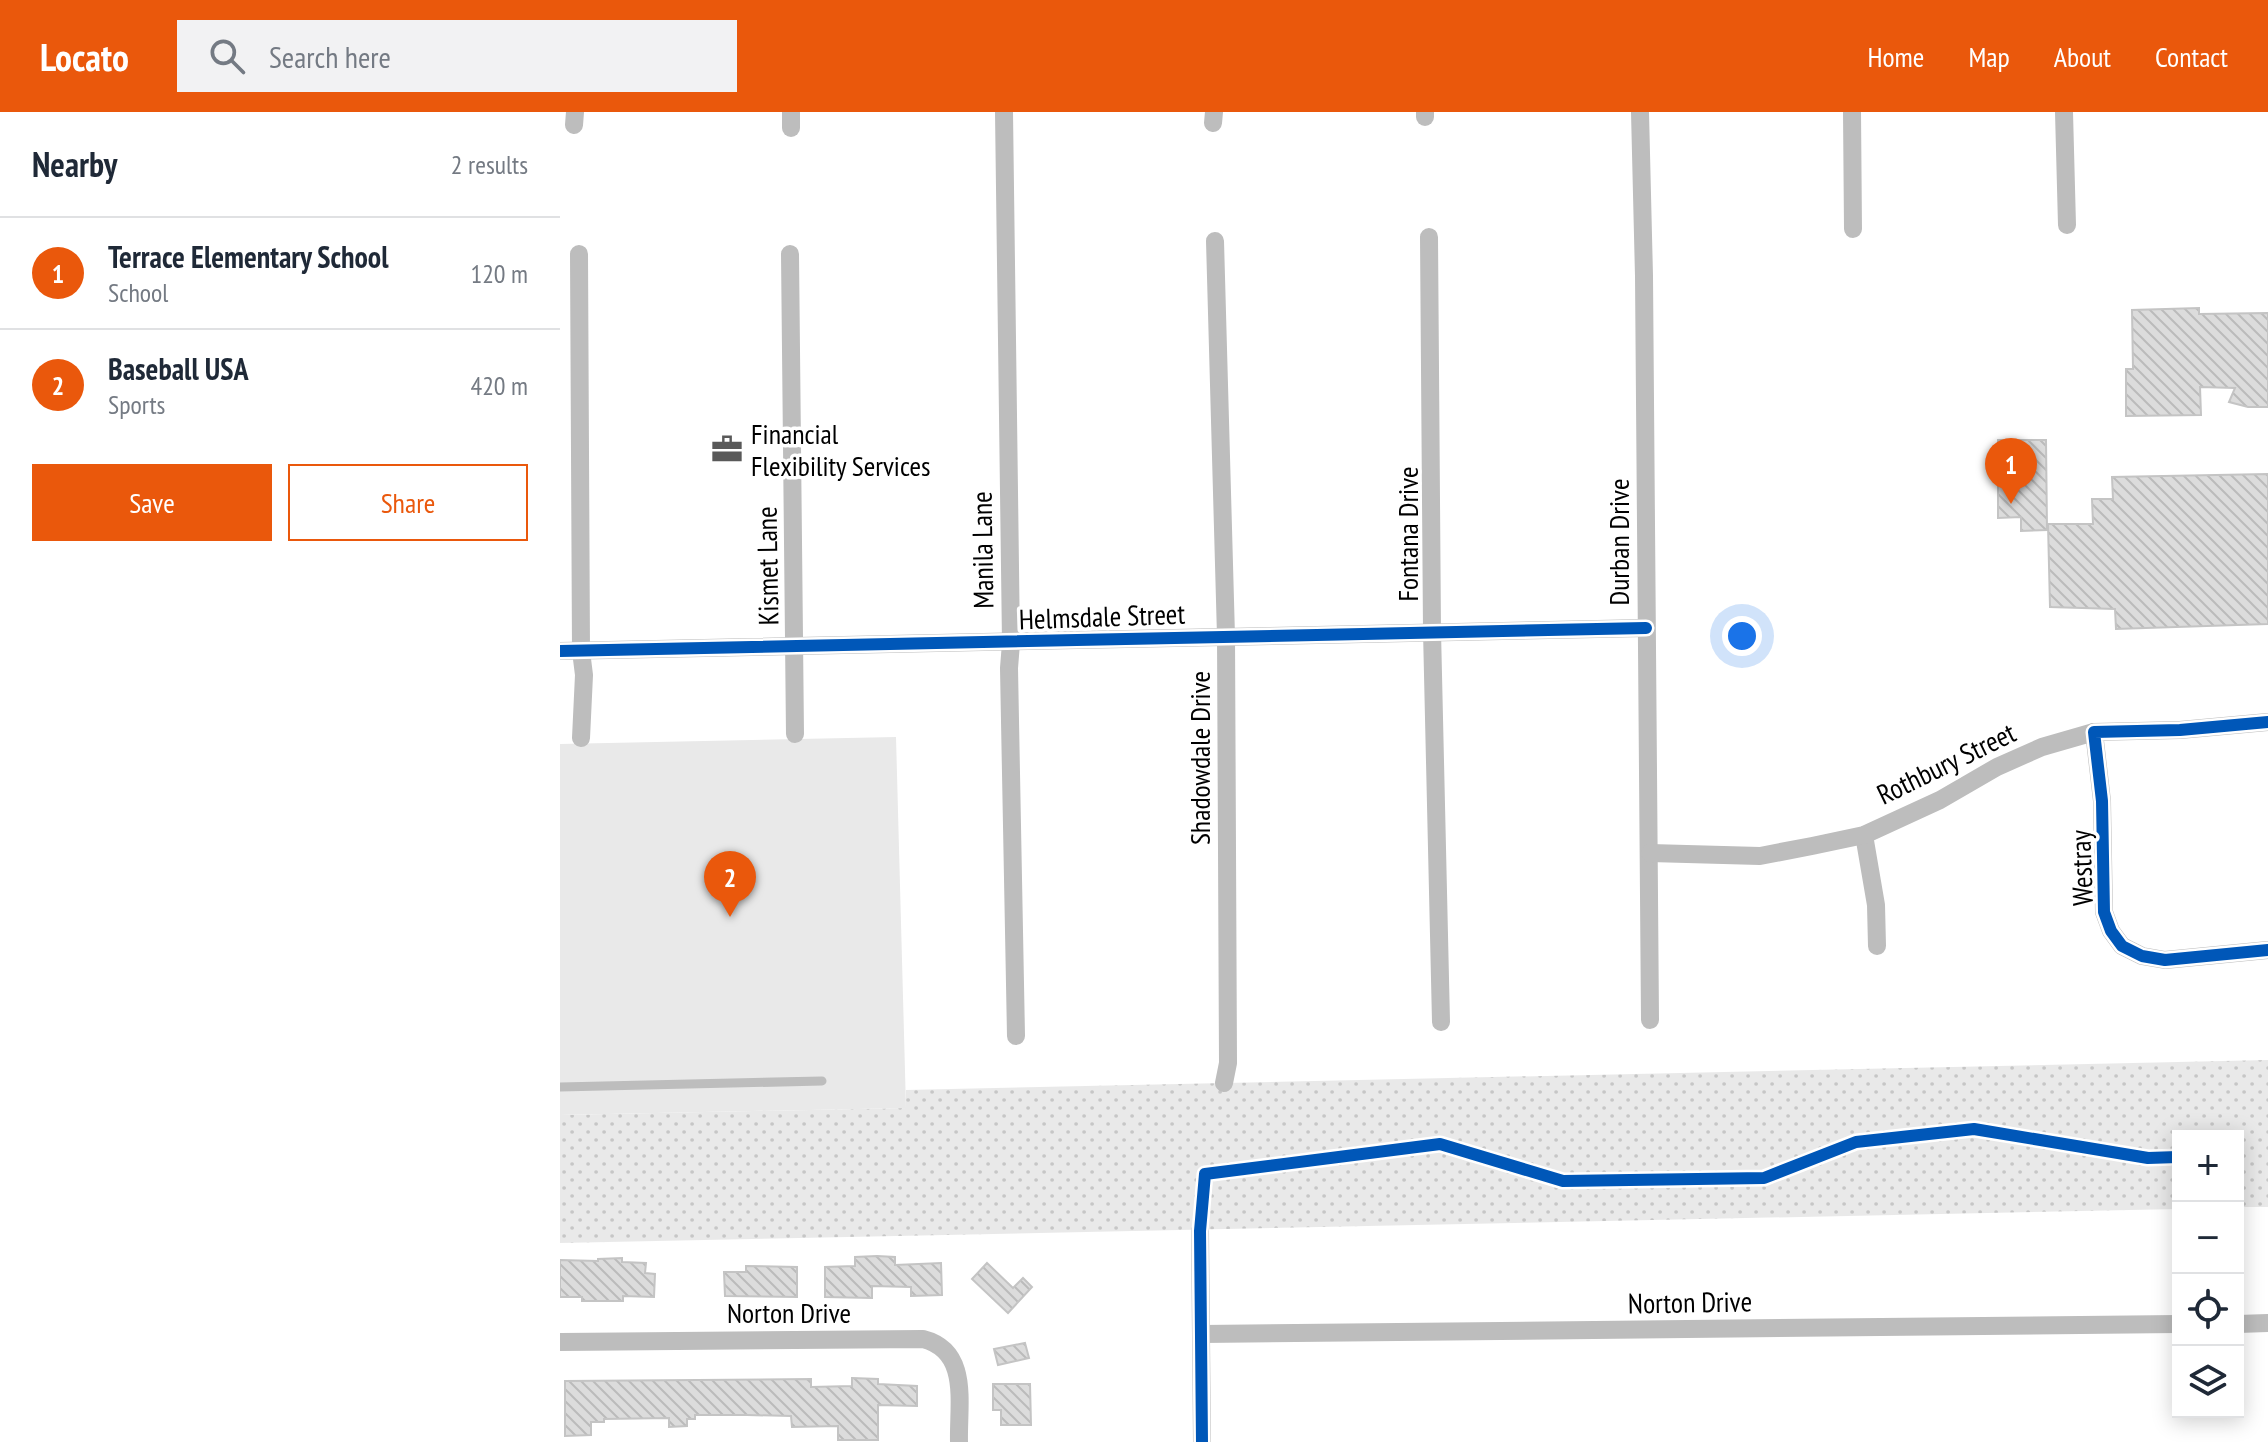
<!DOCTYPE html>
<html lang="en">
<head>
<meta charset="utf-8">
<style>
  :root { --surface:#fff; --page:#f2f2f3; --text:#1f2937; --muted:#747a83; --line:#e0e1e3; --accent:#ea580c }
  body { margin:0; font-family:"PT Sans Narrow",sans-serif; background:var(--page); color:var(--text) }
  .controls { position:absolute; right:24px; bottom:24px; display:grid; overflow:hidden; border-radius:0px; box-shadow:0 4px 20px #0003 }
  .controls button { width:72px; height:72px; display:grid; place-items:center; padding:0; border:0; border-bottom:2px solid var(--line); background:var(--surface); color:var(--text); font:40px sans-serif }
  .you { position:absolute; left:1182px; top:524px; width:28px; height:28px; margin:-20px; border:6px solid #fff; border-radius:50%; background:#1a73e8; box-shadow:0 0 0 12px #1a73e833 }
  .badge { display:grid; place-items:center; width:52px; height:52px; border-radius:50%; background:var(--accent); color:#fff; font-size:26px; font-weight:700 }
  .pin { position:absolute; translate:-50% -66px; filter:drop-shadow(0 2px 4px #0008) }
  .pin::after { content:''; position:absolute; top:42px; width:28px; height:24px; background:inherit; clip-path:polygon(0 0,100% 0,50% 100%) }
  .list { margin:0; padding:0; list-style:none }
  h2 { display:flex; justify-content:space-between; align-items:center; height:104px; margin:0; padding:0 32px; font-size:34px }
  h2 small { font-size:26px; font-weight:400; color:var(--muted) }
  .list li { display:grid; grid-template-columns:52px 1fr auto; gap:24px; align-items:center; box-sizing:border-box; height:112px; padding:0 32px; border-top:2px solid var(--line) }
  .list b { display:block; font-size:30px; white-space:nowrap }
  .list p { margin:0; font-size:26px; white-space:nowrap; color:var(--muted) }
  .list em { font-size:26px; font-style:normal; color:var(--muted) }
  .actions { display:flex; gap:16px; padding:24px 32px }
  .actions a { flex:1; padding:18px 0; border:2px solid var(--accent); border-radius:0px; text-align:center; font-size:28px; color:var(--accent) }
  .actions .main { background:var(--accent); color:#fff }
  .icon { flex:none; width:44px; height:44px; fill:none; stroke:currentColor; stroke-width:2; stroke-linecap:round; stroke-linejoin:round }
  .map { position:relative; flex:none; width:1708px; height:1330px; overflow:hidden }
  header { display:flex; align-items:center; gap:48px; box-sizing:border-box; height:112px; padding:0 40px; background:var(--accent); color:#fff }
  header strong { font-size:38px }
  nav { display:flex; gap:44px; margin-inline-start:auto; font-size:28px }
  .search { width:560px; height:72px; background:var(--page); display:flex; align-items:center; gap:20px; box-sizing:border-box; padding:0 28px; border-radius:0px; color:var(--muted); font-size:30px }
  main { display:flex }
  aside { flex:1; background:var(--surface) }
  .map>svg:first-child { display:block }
</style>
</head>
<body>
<header>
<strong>Locato</strong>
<div class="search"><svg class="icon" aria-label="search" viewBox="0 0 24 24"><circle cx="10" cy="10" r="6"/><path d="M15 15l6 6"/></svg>Search here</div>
<nav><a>Home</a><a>Map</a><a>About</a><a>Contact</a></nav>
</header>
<main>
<aside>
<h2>Nearby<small>2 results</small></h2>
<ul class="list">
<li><span class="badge">1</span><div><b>Terrace Elementary School</b><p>School</p></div><em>120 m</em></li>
<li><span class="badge">2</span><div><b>Baseball USA</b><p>Sports</p></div><em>420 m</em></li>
</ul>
<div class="actions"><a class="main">Save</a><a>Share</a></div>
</aside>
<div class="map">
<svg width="1708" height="1330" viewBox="0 0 1708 1330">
  <defs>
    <pattern id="green-dots" width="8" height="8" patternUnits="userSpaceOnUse" patternTransform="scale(2)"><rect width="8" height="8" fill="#e9e9e9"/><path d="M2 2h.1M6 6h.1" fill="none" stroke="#c6c6c6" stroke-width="1.8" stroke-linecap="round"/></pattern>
    <pattern id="building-back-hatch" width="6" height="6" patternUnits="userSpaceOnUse" patternTransform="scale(2)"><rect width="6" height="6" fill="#dcdcdc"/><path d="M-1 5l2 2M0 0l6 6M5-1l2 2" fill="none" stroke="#bbb"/></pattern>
  </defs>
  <rect width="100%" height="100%" fill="#fff"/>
  <path fill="url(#green-dots)" d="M1708 948V1095H1678V1024H1618V1097L0 1131V1003L346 996V978Z"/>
  <path fill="#e9e9e9" d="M336 625 346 996 0 1003V632Z"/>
  <g fill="url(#building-back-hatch)" stroke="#c4c4c4" stroke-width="2">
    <path d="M1639 196V202L1708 201V295H1688L1669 290 1675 276 1640 275 1641 303 1566 304V257H1573L1572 198Z"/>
    <path d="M1438 328H1486L1487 418 1461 419V405L1438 406Z"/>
    <path d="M1708 362V512L1556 517 1555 497 1490 495 1488 412H1533L1532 387H1553L1552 365Z"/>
    <path d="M317 1144 335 1145V1153L381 1151 382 1183 351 1184V1175L312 1174V1186L265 1185V1155L295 1154V1145Z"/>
    <path d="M62 1146V1150L86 1151 85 1161 95 1162 94 1185 63 1184V1189H22V1185H0V1148L38 1149V1147Z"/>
    <path d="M427 1151 453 1176 463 1166 472 1175 448 1201 412 1167Z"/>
    <path d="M186 1154 237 1155V1185L165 1184 164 1160H186Z"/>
    <path d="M465 1231 469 1246 438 1253 434 1237Z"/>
    <path d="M292 1266 318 1267V1272L357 1274V1294L318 1293V1328H278V1314L232 1315 231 1304 187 1303H135V1307H127V1314L109 1315V1306L44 1307V1310H31V1323L5 1324V1269L251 1267V1275L292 1274Z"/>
    <path d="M433 1272H470L471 1313H441V1298H433Z"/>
  </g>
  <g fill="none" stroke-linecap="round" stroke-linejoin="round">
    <path stroke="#bdbdbd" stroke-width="9" d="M0 975 262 969"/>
    <g stroke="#bdbdbd" stroke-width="18">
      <path d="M444 0 451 531 449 556 456 924"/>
      <path d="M1080 0 1084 164 1090 908"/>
      <path d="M1292 0 1293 117"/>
      <path d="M1504 0 1507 113"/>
      <path d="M865 5V0"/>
      <path d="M653 11 654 0"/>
      <path d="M14 13 15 0"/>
      <path d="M231 16V0"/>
      <path d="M869 125 872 519 881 910"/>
      <path d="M655 129 666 524 668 951 664 971"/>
      <path d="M19 142 21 539 24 563 21 626"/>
      <path d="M230 142 235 622"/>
      <path d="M0 539 1086 516"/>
      <path d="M1534 620 1542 689 1544 800 1551 819 1562 834 1582 844 1605 848 1708 838"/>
      <path d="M1304 723 1316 793 1317 834"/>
      <path d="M1090 741 1200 744 1252 734 1304 723 1380 688 1437 655 1482 635 1534 620 1620 618 1708 610"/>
      <path d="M640 1119 642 1330"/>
      <path d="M1678 1212 1708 1211"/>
      <path d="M642 1222 1618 1212"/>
      <path d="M0 1230 363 1227C410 1239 398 1291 399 1330"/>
    </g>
    <defs>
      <g id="cycleway">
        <path d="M0 539 1086 516"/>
        <path d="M1708 610 1620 618 1534 620 1542 689 1544 800 1551 819 1562 834 1582 844 1605 848 1708 838"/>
        <path d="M642 1330 640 1119 645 1062 880 1032 1003 1069 1204 1066 1296 1030 1414 1017 1588 1046 1618 1045"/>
      </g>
    </defs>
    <use href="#cycleway" stroke="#fff" stroke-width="17"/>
    <use href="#cycleway" stroke="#0057b8" stroke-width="12"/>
  </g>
  <defs>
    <symbol id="office-bare" viewBox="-9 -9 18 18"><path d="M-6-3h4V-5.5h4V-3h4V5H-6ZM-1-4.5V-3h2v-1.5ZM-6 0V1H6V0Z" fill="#595959" stroke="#fff" stroke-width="2.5" paint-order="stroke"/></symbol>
  </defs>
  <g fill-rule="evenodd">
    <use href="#office-bare" x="145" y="315" width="44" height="44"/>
  </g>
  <g text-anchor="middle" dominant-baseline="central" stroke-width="7" stroke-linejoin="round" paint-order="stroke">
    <g font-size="28" fill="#000" stroke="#fff" text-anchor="start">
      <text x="191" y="321">Financial<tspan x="191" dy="32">Flexibility Services</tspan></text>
    </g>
    <g font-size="28" fill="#000" stroke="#fff">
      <text transform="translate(847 422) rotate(-90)">Fontana Drive</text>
      <text transform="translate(1058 430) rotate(-90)">Durban Drive</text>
      <text transform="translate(422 438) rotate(-91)">Manila Lane</text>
      <text transform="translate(207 454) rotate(-91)">Kismet Lane</text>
      <text transform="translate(542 504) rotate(-2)">Helmsdale Street</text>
      <text transform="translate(639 646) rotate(-90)">Shadowdale Drive</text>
      <text transform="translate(1386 651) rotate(-26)">Rothbury Street</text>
      <text transform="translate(1521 756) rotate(-92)">Westray</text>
      <text transform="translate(1130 1190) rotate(-1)">Norton Drive</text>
      <text x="229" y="1200">Norton Drive</text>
    </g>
  </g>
</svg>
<div class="controls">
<button>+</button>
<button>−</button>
<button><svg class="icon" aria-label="locate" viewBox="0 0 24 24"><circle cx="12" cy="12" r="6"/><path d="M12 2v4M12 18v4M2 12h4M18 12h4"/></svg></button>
<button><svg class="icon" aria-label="layers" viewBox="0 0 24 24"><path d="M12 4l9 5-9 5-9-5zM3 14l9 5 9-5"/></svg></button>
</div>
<div class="you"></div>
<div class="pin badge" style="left:1451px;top:392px">1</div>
<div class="pin badge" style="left:170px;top:805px">2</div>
</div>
</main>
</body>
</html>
